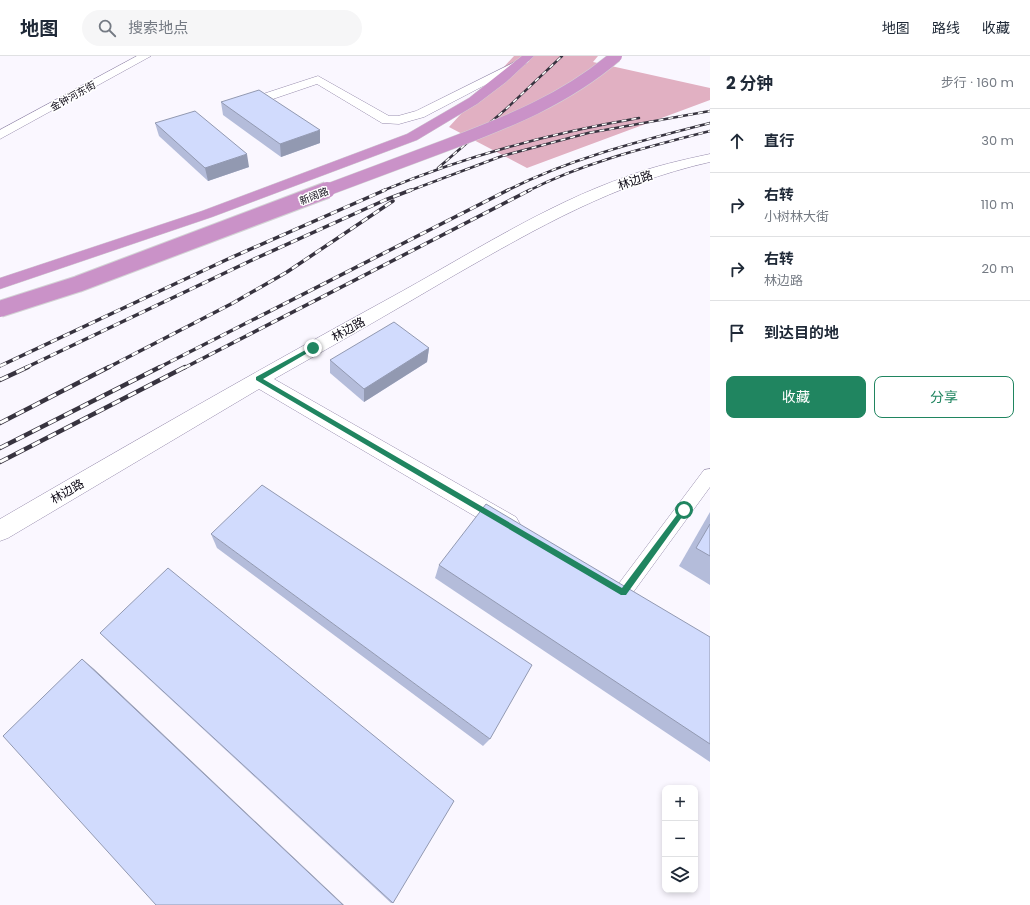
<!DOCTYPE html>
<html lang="zh">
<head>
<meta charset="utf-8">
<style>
  :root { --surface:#fff; --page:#f6f6f7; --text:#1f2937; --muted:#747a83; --line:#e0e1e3; --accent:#208560 }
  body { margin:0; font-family:Poppins,"Noto Sans SC",sans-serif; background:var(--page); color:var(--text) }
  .controls { position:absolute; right:12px; bottom:12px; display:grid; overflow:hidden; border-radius:8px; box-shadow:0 2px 6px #0003 }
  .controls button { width:36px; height:36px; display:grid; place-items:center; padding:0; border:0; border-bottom:1px solid var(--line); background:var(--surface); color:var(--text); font:20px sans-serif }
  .stop { position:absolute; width:12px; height:12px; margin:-9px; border:3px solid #208560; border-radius:50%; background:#fff }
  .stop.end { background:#208560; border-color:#fff; box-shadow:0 1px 4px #0008 }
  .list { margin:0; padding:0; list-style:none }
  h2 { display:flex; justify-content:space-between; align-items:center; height:52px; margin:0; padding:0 16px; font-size:17px }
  h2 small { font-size:13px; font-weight:400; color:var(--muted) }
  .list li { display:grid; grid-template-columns:26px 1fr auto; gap:12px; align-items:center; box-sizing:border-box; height:64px; padding:0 16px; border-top:1px solid var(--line) }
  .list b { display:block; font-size:15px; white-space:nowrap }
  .list p { margin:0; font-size:13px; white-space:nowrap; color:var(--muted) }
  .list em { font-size:13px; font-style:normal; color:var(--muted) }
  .actions { display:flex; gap:8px; padding:12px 16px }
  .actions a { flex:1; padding:9px 0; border:1px solid var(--accent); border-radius:8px; text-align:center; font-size:14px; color:var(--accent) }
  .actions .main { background:var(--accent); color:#fff }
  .icon { flex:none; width:22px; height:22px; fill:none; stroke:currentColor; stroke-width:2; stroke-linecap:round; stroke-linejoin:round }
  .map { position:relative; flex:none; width:710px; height:849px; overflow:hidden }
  header { display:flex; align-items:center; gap:24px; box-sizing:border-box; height:56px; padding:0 20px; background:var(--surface); border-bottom:1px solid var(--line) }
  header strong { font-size:19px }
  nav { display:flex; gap:22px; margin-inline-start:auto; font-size:14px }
  .search { width:280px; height:36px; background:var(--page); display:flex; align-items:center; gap:10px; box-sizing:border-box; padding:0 14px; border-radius:22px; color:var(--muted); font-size:15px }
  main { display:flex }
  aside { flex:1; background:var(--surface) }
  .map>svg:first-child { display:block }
</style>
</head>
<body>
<header>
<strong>地图</strong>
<div class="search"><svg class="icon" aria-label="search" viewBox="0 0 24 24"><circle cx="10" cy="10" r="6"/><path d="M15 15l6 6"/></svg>搜索地点</div>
<nav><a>地图</a><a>路线</a><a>收藏</a></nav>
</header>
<main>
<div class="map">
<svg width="710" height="849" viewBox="0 0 710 849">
  <rect width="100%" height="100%" fill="#faf7ff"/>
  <path fill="#e1b0c2" d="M514 0H598L593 6 710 32V44L527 112 449 71Z"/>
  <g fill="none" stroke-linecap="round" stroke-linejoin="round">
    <defs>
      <path id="lane" d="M710 413V431L629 542 623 544 617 542 614 536 617 530 704 414Z"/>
      <g id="street">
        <path d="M137 0H151L0 83V74Z"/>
        <path d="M523 2 529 5 527 7 424 61 399 68 382 67 317 28 267 45 261 41 263 38 318 20 389 60H398L416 55Z"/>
        <path d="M710 98V106C613 128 539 171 453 220 394 255 334 289 274 323L516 461 520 468 516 475 508 478 500 475 259 333 8 482 0 485V463C129 388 258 314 388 243 467 200 544 149 628 120 655 110 682 104 710 98Z"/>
      </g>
      <path id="highway" d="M522 0H534L506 26 477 48 417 84 212 161 0 233V222L202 155 407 78 469 42Z"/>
    </defs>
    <use href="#lane" stroke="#978cad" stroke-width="1"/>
    <use href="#street" stroke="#978cad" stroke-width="1"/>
    <use href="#highway" stroke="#d3d3d5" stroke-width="1"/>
    <use href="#lane" fill="#fff" fill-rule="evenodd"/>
    <use href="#street" fill="#fff" fill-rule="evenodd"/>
    <use href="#highway" fill="#ca92c8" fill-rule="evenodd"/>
    <defs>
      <g id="rail-far2">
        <path d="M438 112 506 53 562 0"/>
        <path d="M382 135C465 100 551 77 639 62"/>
        <path d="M409 135 502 100 588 77 710 55"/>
        <path d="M506 135C571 102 640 85 710 67"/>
        <path d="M528 135C585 106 648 91 710 75"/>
      </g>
      <g id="rail-far1">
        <path d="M0 310 228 203 385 134"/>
        <path d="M25 312 250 205 385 144 411 134"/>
        <path d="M107 312 233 247 287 216 393 145"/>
        <path d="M158 312 508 134"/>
        <path d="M184 312 530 134"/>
      </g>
      <g id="rail">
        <path d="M0 324 28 311"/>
        <path d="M0 367 109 311"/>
        <path d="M0 392 160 311"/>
        <path d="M0 406 185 311"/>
      </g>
    </defs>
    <use href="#rail-far2" stroke="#37333f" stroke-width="2.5"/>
    <use href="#rail-far1" stroke="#37333f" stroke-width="3.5"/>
    <use href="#rail" stroke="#37333f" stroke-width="4.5"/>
    <use href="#rail-far2" stroke="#fff" stroke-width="1.5" stroke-dasharray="5" stroke-linecap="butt"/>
    <use href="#rail-far1" stroke="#fff" stroke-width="2.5" stroke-dasharray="7" stroke-linecap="butt"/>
    <use href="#rail" stroke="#fff" stroke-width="3" stroke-dasharray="9" stroke-linecap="butt"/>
    <defs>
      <path id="highway-bridge-far1" d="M324 135C365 120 406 104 447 89 508 66 566 43 616 0"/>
      <path id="highway-bridge" d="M0 253 78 228 327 134"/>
    </defs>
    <use href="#highway-bridge-far1" stroke="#d3d3d5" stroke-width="13" stroke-linecap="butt"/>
    <use href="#highway-bridge" stroke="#d3d3d5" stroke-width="18" stroke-linecap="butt"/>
    <use href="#highway-bridge-far1" stroke="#ca92c8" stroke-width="12"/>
    <use href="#highway-bridge" stroke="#ca92c8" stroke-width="16"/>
  </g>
  <g fill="#b4bcda">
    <path d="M221 46 320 87 281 101 223 59Z"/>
    <path d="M155 67 249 111 208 125 159 80Z"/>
    <path d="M429 292 427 306 364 346 330 317V304Z"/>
    <path d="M710 456V529L679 510Z"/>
    <path d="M211 478 490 683 483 690 217 492Z"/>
    <path d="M439 509 710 581V706L435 522Z"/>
    <path d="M100 577 393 847H391L111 588Z"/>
  </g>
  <g fill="#9299b1">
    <path d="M320 74V87L281 101 280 88Z"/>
    <path d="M247 98 249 111 208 125 205 112Z"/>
    <path d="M429 292 427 306 364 346V333Z"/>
    <path d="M82 603 94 613 344 849H343Z"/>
  </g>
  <g fill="#d1dbfd" stroke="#9299b1">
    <path d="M259 34 320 74 280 88 221 46Z"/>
    <path d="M195 55 247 98 205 112 155 67Z"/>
    <path d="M394 266 429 292 364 333 330 304Z"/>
    <path d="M262 429 532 609 490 683 211 478Z"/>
    <path d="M486 448 710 581V688L439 509Z"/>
    <path d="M710 468V500L696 492Z"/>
    <path d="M168 512 454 745 393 847 100 577Z"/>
    <path d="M82 603 343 849H156L3 680Z"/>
  </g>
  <path fill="#208560" d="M311 291 316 292 263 323 622 532 682 452H684L687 454 626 539H621L256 324V321Z"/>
  <g text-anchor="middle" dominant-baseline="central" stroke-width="3" stroke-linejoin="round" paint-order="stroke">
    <g font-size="10" fill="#0d0915" stroke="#fff">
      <text transform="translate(73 40) rotate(-29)">金钟河东街</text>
      <text transform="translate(314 140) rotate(-21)">新阔路</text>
    </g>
    <g font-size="12" fill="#0d0915" stroke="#fff">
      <text transform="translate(635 124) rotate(-19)">林边路</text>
      <text transform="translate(348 273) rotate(-29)">林边路</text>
      <text transform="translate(67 435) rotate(-30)">林边路</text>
    </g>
  </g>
</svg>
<div class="controls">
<button>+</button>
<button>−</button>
<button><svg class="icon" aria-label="layers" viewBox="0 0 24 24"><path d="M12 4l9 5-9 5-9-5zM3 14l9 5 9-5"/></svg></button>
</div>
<div class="stop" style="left:684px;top:454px"></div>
<div class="stop end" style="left:313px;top:292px"></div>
</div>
<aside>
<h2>2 分钟<small>步行 · 160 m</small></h2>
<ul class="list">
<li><svg class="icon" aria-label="ahead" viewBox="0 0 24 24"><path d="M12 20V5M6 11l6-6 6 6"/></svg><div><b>直行</b></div><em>30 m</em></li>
<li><svg class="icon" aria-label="right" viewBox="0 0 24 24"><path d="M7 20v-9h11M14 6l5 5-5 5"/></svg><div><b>右转</b><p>小树林大街</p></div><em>110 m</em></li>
<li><svg class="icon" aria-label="right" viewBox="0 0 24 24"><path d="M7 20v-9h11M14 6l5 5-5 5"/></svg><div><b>右转</b><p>林边路</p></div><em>20 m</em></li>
<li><svg class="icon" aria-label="arrive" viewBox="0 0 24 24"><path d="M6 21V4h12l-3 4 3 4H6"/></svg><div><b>到达目的地</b></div></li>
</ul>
<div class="actions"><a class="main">收藏</a><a>分享</a></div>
</aside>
</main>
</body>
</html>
